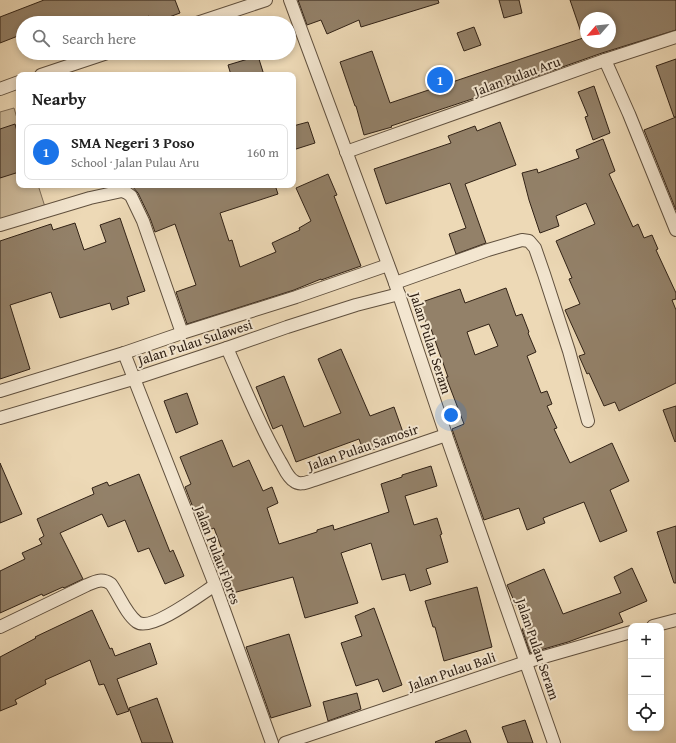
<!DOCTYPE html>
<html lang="en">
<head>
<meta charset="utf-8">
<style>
  :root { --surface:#fff; --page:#f6f6f6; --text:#222; --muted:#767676; --line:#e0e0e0; --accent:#1a73e8 }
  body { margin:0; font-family:"Gentium Book Plus",serif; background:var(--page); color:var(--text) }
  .controls { position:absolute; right:12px; bottom:12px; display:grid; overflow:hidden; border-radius:8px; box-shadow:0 2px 6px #0003 }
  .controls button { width:36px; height:36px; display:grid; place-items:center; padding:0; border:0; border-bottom:1px solid var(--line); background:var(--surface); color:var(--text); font:20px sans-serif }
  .compass { position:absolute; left:580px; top:12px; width:36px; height:36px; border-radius:50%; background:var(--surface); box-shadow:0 2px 6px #0003; rotate:242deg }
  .you { position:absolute; left:451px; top:415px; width:14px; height:14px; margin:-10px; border:3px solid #fff; border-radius:50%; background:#1a73e8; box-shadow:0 0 0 6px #1a73e833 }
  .badge { display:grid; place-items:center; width:26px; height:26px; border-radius:50%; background:var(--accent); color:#fff; font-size:13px; font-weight:700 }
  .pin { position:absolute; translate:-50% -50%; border:2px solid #fff; box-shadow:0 1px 4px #0006 }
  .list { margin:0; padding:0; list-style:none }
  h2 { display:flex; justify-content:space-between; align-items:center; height:52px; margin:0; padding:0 16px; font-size:17px }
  h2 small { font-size:13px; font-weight:400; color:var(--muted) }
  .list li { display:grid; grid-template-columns:26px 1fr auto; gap:12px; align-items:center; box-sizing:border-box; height:56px; margin:0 8px 8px; padding:0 8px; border:1px solid var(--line); border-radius:8px }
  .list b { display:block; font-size:15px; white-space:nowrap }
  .list p { margin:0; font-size:13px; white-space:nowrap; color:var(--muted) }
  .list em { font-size:13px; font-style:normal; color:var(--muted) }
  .icon { flex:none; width:22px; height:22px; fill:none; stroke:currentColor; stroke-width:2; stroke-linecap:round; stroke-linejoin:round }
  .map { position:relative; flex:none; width:676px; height:743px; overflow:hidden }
  .search { position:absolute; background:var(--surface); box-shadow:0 2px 6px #0003; left:16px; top:16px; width:280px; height:44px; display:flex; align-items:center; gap:10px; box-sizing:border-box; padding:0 14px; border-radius:22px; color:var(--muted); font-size:15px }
  .panel { position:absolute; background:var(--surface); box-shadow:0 2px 6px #0003; left:16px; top:72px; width:280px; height:116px; border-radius:8px }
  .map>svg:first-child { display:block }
</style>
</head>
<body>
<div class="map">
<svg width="676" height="743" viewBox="0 0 676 743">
  <rect width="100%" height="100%" fill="#edd9b6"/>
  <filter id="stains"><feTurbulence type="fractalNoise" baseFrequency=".005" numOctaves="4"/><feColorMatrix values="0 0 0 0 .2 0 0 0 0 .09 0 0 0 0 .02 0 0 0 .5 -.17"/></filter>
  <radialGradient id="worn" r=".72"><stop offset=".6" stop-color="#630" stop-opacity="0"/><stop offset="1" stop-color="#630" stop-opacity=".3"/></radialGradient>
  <path fill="#cdba9b" stroke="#7f6e58" d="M14 108 19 125V185H38L46 210 0 224V112Z"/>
  <g fill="#938169" stroke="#312216" fill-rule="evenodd">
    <path d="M44 0H175L180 13 153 23 149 16 134 23H23V34L0 43V17Z"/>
    <path d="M298 0H438L439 3 361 27 359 20 327 34 321 20 307 25Z"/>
    <path d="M499 0H519L522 13 504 18Z"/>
    <path d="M570 0H676V30L602 53 472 99 391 126 392 127 364 135 356 106H355L340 62 372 51 390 103 583 38ZM586 18H610V42H586Z"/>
    <path d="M474 27 481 45 464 51 457 33Z"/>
    <path d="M258 56 264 75H231L228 65Z"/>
    <path d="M676 59V117H674L656 66Z"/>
    <path d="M594 86 610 133 593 140 585 117 588 116 578 92Z"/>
    <path d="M676 117V210L644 130Z"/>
    <path d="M308 122 315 143 293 150V126Z"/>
    <path d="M500 122 516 165 465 184 486 243 456 254 449 234 466 228 450 183 386 204 374 169 451 143 448 136 475 126 477 131Z"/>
    <path d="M15 124 19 138V172L0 178V129Z"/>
    <path d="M603 139 615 171 609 174 633 227 638 224 644 238 652 235 658 249 656 250 676 293V299L672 300 676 310V383L619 411 615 402 604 406 589 373 587 374 579 356 585 354 565 310 580 304 569 279 572 278 556 241 595 224 586 203 556 216 559 226 540 233 529 200 522 173 537 169 538 173 579 158 576 150Z"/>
    <path d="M328 174 337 195 334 196 361 266 321 280V279L294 290 187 324 176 292 196 285 175 224 155 232 150 218 138 193 131 185H275L278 194 220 213 229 241 232 240 240 267 276 252 272 243 300 230 299 228 311 221 296 188Z"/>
    <path d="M120 218 145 291 127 297 129 304 112 310 110 303 60 318 51 292 10 305 30 369 0 379V241L51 224 53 230 75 223 84 250 106 242 100 225Z"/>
    <path d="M506 288 516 316 522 314 529 332 528 333 536 352 527 356 541 393 547 391 552 404 547 406 557 428 554 429 570 463 612 443 629 481 610 490 627 531 600 542 584 502 543 518 545 523 527 530 519 508 484 520 452 429 464 424 446 377H448L431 329 429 330 419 303 460 289 465 303ZM489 324 498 346 475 355 467 332Z"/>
    <path d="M341 349 370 416 394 407 405 438 364 453 359 439 296 462 282 425 273 429 256 387 284 376 304 427 341 413 318 359Z"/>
    <path d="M187 393 198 424 176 433 164 401Z"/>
    <path d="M676 406V441L675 442 663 410Z"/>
    <path d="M222 440 233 467 249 460 263 491 272 487 278 503 267 508 279 544 317 532V530L333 525 334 530 389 512 381 484 402 477V475L431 466 437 486 405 496 414 525 437 518 442 534 440 535 448 562 426 569 431 584 410 591 405 574 382 580 371 543 341 553 358 603 305 618 293 577 229 594 219 556 224 555 214 528 203 533 185 487 191 484 180 457Z"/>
    <path d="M0 463 22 514 0 523Z"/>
    <path d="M139 474 170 552 173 550 184 576 165 584 149 548 138 552 125 520 108 527 102 514 60 533 83 579 64 588 63 587 43 596 42 594 0 613V571L25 559 22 553 42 544 39 539 44 536 37 519 94 494 92 488 107 482 109 486Z"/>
    <path d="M676 526V583H674L657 532Z"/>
    <path d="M632 568 647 601 619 613 623 622 568 642 530 653 522 629 526 628 507 585 544 569 563 614 621 593 614 577Z"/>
    <path d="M477 587 492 647 444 661 435 627H433L425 601Z"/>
    <path d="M374 608 402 685 383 692 378 679 356 686 341 643 362 636 355 616Z"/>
    <path d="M92 610 110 649 112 648 115 656 150 643 157 664 117 679 129 711 117 715 104 684 99 685 90 660 45 680 46 684 15 700 17 704 0 711V657L36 638 35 637Z"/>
    <path d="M289 634 311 706 271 718 246 647Z"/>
    <path d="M357 693 361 709 328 721 323 702Z"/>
    <path d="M157 698 173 743H142L129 708Z"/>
    <path d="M525 720 533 743H508L502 727Z"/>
    <path d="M466 730 471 743H436L435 742Z"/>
  </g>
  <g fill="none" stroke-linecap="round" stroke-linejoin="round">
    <defs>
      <g id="street">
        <path d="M290 0 395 283 446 435 554 743"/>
        <path d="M197 23 266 0"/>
        <path d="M605 60 629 114 676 230"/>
        <path d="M41 75 107 53"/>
        <path d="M0 89 19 82"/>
        <path d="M346 152 605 60 676 37"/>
        <path d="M0 225 90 198 122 191 127 193 131 196 143 221 182 333"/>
        <path d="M395 283 488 250 522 240 529 241 535 248 544 274 569 351 588 421"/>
        <path d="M227 348C244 386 259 425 280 461 284 467 287 477 294 481 300 486 307 482 314 480L446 435"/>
        <path d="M124 353 215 585 272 743"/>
        <path d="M0 391 124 353 182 333 296 297 388 265"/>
        <path d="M0 418 133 379 227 348 287 327 356 305 399 294"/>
        <path d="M653 626 676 620"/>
        <path d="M0 627 87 585C96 581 102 578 111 584 119 595 126 614 137 622 151 632 201 594 215 585"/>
        <path d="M285 743 526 662 631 632"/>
      </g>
    </defs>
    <use href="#street" stroke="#60503e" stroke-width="14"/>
    <use href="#street" stroke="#f3e6d0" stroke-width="12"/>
  </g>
  <g text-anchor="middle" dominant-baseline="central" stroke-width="4" stroke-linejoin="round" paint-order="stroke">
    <g font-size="14" fill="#312216" stroke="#f3e6d0">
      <text transform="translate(517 76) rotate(-20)">Jalan Pulau Aru</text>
      <text transform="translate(195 342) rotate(-18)">Jalan Pulau Sulawesi</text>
      <text transform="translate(431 343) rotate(72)">Jalan Pulau Seram</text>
      <text transform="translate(363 447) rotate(-19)">Jalan Pulau Samosir</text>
      <text transform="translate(218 555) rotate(69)">Jalan Pulau Flores</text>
      <text transform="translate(538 649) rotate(71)">Jalan Pulau Seram</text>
      <text transform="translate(452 671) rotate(-19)">Jalan Pulau Bali</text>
    </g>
  </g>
  <rect width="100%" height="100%" filter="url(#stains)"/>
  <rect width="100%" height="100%" fill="url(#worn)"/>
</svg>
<div class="controls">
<button>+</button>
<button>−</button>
<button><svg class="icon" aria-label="locate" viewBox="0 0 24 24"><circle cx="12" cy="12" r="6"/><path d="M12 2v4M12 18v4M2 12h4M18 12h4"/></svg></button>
</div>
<svg class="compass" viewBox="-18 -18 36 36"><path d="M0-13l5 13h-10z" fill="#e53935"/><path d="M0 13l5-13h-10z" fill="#767676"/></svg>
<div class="you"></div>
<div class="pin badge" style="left:440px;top:80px">1</div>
<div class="search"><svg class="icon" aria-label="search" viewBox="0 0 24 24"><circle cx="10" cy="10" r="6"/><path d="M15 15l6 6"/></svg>Search here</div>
<section class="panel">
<h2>Nearby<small></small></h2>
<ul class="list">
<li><span class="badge">1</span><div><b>SMA Negeri 3 Poso</b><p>School · Jalan Pulau Aru</p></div><em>160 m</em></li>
</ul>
</section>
</div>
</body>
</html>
